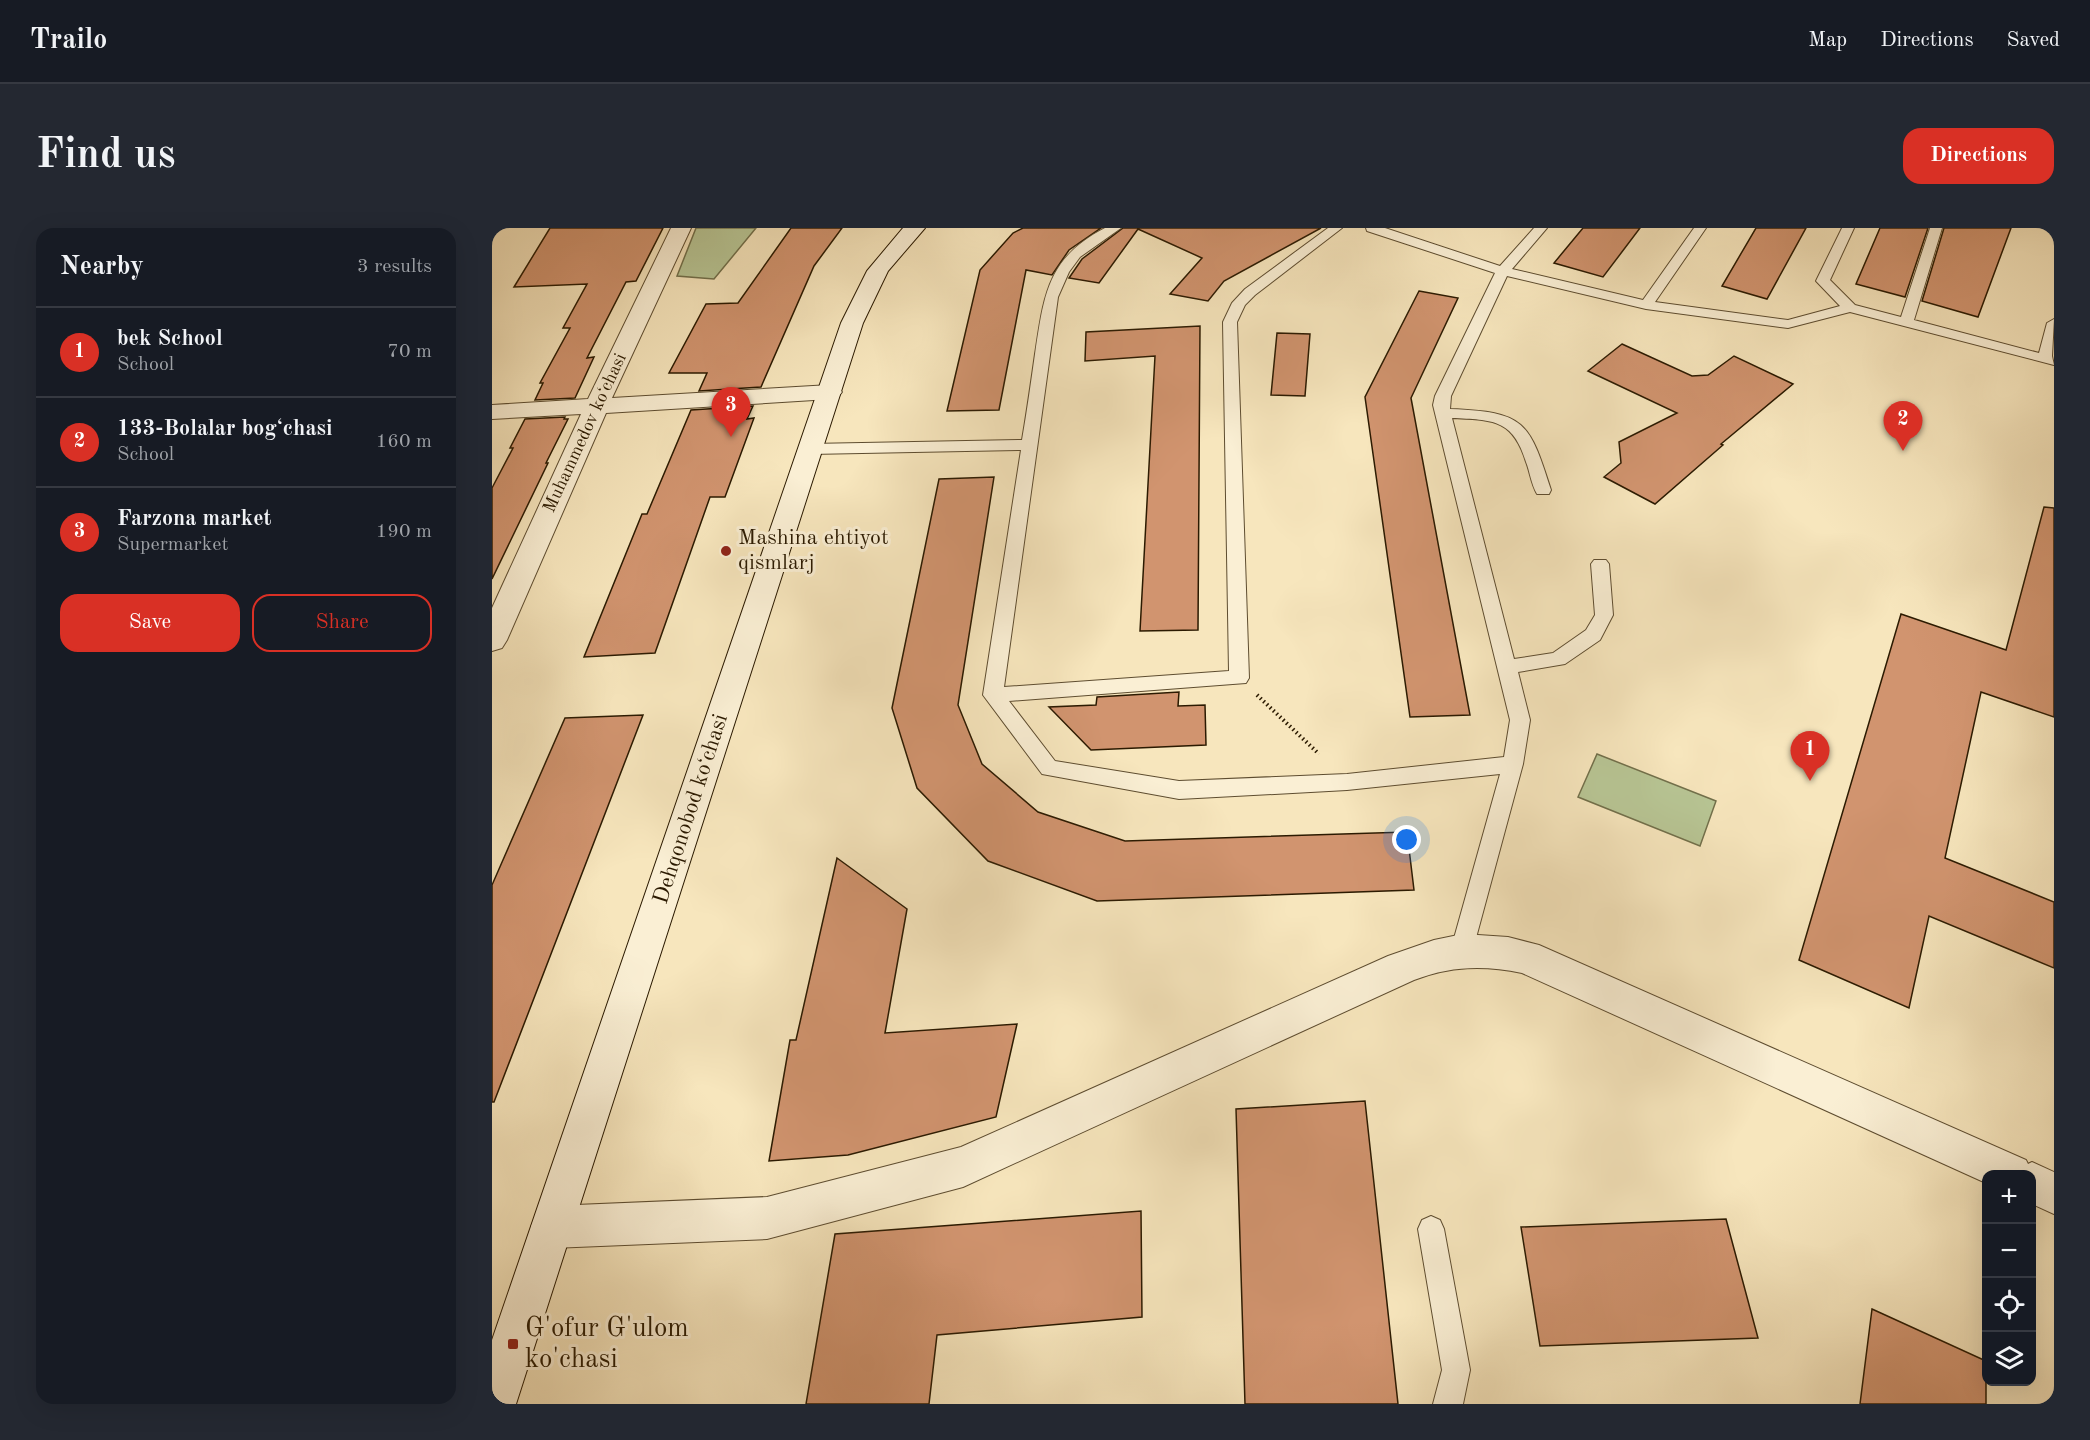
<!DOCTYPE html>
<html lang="en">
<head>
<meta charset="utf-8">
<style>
  :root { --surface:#171b24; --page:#242831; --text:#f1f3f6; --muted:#9ea1a6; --line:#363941; --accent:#d93025 }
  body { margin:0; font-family:"Old Standard TT",serif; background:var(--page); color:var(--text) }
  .controls { position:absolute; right:18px; bottom:18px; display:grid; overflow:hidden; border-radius:12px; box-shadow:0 6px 24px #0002 }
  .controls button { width:54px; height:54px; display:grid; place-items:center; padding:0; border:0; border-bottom:2px solid var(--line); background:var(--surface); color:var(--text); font:30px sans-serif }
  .you { position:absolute; left:915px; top:612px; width:21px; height:21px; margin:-15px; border:4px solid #fff; border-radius:50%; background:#1a73e8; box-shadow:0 0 0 9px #1a73e833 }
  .badge { display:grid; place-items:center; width:39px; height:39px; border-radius:50%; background:var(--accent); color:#fff; font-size:20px; font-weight:700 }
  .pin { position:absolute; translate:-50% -50px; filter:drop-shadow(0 2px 3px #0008) }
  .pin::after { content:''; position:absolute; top:32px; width:21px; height:18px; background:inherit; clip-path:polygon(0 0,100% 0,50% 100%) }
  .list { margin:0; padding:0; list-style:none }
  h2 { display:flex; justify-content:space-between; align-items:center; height:78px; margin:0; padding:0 24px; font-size:26px }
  h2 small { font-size:20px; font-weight:400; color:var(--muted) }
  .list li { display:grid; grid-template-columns:39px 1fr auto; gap:18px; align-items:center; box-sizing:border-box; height:90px; padding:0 24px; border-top:2px solid var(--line) }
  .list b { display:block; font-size:22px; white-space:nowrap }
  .list p { margin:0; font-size:20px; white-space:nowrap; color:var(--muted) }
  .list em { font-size:20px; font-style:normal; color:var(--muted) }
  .actions { display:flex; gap:12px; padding:18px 24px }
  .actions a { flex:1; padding:14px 0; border:2px solid var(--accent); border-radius:18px; text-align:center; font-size:21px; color:var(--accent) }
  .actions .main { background:var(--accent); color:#fff }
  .icon { flex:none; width:33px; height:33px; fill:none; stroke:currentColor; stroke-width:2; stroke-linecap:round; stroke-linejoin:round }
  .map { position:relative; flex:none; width:1562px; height:1176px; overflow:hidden; border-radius:18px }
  header { display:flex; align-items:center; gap:36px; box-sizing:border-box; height:84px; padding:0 30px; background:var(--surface); border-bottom:2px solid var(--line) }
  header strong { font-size:28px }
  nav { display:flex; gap:33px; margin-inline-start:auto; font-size:21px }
  .intro { display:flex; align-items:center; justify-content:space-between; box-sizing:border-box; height:144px; padding:0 36px }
  h1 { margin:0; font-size:42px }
  .button { padding:15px 27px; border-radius:18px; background:var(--accent); color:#fff; font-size:21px; font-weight:700 }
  main { display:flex; gap:36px; padding:0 36px }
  aside { flex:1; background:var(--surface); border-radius:18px; box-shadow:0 6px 24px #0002 }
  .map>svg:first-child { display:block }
</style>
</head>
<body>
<header>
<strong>Trailo</strong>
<nav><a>Map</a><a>Directions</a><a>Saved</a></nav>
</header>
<div class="intro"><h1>Find us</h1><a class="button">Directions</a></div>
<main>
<aside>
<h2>Nearby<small>3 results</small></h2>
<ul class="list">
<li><span class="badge">1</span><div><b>bek School</b><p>School</p></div><em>70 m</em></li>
<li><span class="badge">2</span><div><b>133-Bolalar bogʻchasi</b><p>School</p></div><em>160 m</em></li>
<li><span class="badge">3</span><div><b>Farzona market</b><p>Supermarket</p></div><em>190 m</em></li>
</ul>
<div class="actions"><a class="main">Save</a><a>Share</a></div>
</aside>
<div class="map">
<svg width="1562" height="1176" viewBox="0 0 1562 1176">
  <rect width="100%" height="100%" fill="#f7e6bd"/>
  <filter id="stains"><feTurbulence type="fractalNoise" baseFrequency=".00333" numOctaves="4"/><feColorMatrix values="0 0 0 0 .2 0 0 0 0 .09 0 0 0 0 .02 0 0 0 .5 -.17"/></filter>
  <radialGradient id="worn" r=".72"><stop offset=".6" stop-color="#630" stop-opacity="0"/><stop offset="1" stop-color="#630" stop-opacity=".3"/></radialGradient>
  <g fill="#b8c695" stroke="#72704b" stroke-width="1.5">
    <path d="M204 0H264L222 51 185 48Z"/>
    <path d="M1105 526 1224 573 1208 618 1086 569Z"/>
  </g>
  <g fill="#d1946f" stroke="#2b1a01" stroke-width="1.5">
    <path d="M58 0H171L144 53 134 54 95 130 102 129 83 170 43 172 51 155H48L78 100H71L95 56 22 59Z"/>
    <path d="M299 0H350L322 38 269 159 207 163 215 145H177L214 76 246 75Z"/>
    <path d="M531 0H609L577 22 560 47 534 42 507 182 455 183 488 42 521 5Z"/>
    <path d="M631 0H829L732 53 716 73 678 66 710 30 646 1 607 55 577 50 590 31Z"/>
    <path d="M1091 0H1148L1111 49 1062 35Z"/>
    <path d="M1264 0H1314L1275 71 1230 58Z"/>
    <path d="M1388 0H1436L1413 69 1364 56Z"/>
    <path d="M1452 0H1519L1486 89 1430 73Z"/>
    <path d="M927 63 966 70 919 170 978 487 918 489 873 169Z"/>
    <path d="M708 98 706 402 648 403 663 128 593 133 594 104Z"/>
    <path d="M785 105 818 106 813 168 779 167Z"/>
    <path d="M1130 116 1200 148 1216 147 1242 128 1301 156 1229 216 1231 217 1163 276 1112 249 1129 235 1127 214 1185 185 1096 143Z"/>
    <path d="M261 178 255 191 262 190 233 269H218L163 425 92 429 150 286H155L199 182Z"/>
    <path d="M73 189 72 191H76L54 235H56L0 351V260L21 220H18L33 191Z"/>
    <path d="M502 249 466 477 490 536 546 584 633 613 915 604 922 662 605 673 496 633 425 560 400 480 447 251Z"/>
    <path d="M1552 279 1562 280V489L1489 464 1453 630 1562 674V740L1437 688 1417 780 1307 732 1409 386 1514 422Z"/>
    <path d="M687 464 686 478 713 477 714 517 599 522 557 479 604 477 605 469Z"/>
    <path d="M151 487 2 874H0V657L73 490Z"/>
    <path d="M345 630 415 681 393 805 525 796 504 889 356 927 277 933 298 812H304Z"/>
    <path d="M873 873 906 1176H753L744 881Z"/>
    <path d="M649 983 650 1089 445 1107 437 1176H314L343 1006Z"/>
    <path d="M1234 991 1266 1110 1048 1118 1029 999Z"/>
    <path d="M1380 1081 1494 1133V1176H1368Z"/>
  </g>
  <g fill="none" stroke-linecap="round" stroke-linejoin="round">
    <defs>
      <g id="service">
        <path d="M613 0H629L588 29 577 44 566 69 512 459 737 443 731 94 740 75 753 61 836 0H850L763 67 753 77 745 94 757 450 754 455 517 473 563 533 687 553 855 546 1012 529 1018 492 941 177 943 168 1003 45 875 3 874 0H893L1008 38 1042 0H1055L1020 41 1151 72 1202 0H1214L1163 74 1296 92 1348 78 1324 53 1350 0H1362L1338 52 1363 77 1409 89 1438 0H1450L1422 92 1547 125 1555 95 1562 91 1560 128 1562 137 1358 84 1296 100 1154 81 1015 48 959 168 958 181C1033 184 1037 193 1059 262L1057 266H1045C1039 256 1038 244 1034 234 1021 191 1001 192 960 190L1022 431 1061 425 1094 402 1103 387 1099 336 1102 332H1114L1117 336 1121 387 1108 412 1073 436 1026 444 1038 492 1031 536 981 721 978 728 970 731 962 728 959 721 1008 546 855 562 687 571 550 546 491 467 529 222 318 226 310 221 318 216 530 212C535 183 539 154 543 126 552 67 555 30 613 0Z"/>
        <path d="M939 988 948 992 952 1001 978 1142 971 1176H941L950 1142 926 1001 930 992Z"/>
      </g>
      <g id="minor">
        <path d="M179 0H199L120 170 338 157 346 159 350 164 346 169 338 171 114 185 15 412 10 420 0 423V380L89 186 0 191V177L96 171Z"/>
        <path d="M971 706 1016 709 1047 717 1534 932 1536 936 1540 934 1562 944V986L1540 976V946H1494V955L1030 745C992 737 958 738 922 752L471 959 275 1011 60 1020 45 1014 39 999 45 984 60 978 275 969 469 919 896 728 942 712Z"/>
      </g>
      <path id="secondary" d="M411 0H433L396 43 371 95 24 1176H0V1112L349 95 375 43Z"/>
    </defs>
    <use href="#service" stroke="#5e4d30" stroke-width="2"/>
    <use href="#minor" stroke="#5e4d30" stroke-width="2"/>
    <use href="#secondary" stroke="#2b1a01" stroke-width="2"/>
    <path stroke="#2b1a01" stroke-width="4" stroke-dasharray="1.5 3" stroke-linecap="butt" d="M765 467 827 526"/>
    <use href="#service" fill="#faefd4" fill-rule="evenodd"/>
    <use href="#minor" fill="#faefd4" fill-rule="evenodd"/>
    <use href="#secondary" fill="#faefd4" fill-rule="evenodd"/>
  </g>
  <g fill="#8f2418" stroke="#faefd4" stroke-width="2">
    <circle cx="234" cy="323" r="6"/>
    <rect x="15" y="1110" width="12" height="12" rx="3"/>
  </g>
  <g text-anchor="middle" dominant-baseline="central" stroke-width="6" stroke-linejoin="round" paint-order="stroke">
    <g font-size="18" fill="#2b1a01" stroke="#faefd4">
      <text transform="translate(93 205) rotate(-65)">Muhammedov koʻchasi</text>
    </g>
    <g font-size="22" fill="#2b1a01" stroke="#faefd4" text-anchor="start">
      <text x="246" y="310">Mashina ehtiyot<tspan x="246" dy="25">qismlarj</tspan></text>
    </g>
    <g font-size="22" fill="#2b1a01" stroke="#faefd4">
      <text transform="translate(199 581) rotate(-72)">Dehqonobod koʻchasi</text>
    </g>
    <g font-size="27" fill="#2b1a01" stroke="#faefd4" text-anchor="start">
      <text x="33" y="1100">G'ofur G'ulom<tspan x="33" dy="31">ko'chasi</tspan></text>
    </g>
  </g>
  <rect width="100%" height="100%" filter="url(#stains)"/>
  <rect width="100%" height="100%" fill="url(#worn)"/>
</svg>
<div class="controls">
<button>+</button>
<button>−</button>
<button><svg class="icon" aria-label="locate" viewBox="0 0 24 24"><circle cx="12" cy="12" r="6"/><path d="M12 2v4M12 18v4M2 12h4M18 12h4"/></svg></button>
<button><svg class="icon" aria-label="layers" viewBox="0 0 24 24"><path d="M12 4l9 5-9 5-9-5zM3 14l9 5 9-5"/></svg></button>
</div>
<div class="you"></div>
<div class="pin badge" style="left:1318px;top:553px">1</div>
<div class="pin badge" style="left:1411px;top:223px">2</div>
<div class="pin badge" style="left:239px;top:209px">3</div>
</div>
</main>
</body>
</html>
